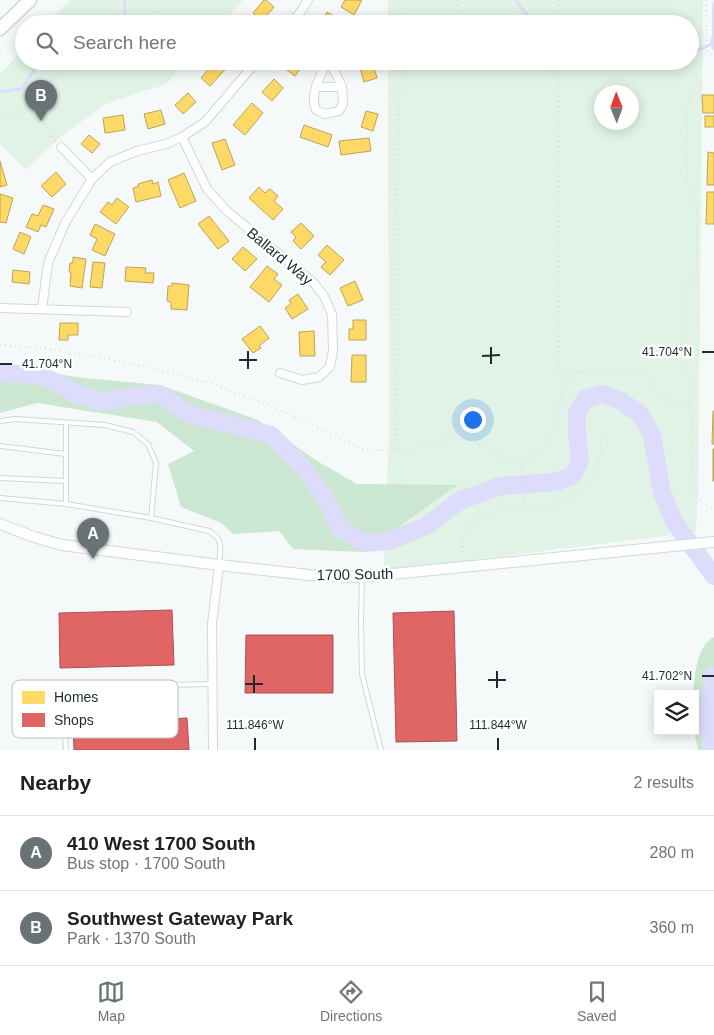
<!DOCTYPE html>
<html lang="en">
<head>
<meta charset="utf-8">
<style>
  :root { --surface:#fff; --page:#f2f2f2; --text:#202124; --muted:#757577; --line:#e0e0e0; --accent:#697275 }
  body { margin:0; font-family:Arial,sans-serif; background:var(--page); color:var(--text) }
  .controls { position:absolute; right:15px; bottom:15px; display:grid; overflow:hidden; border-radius:0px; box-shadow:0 2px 12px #0003 }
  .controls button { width:45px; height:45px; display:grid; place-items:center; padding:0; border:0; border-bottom:1px solid var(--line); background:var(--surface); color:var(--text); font:25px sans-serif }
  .compass { position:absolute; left:594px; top:85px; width:45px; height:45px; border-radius:50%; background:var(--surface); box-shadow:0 2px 12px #0003; rotate:359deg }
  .you { position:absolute; left:472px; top:419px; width:18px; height:18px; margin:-12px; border:4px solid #fff; border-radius:50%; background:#1a73e8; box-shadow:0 0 0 8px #1a73e833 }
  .badge { display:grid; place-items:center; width:32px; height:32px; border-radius:50%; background:var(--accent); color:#fff; font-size:16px; font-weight:700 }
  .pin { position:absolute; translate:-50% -41px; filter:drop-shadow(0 1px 2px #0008) }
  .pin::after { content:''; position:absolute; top:26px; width:18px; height:15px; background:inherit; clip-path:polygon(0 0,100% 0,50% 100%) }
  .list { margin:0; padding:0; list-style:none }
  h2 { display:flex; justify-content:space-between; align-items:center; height:65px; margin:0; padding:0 20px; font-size:21px }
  h2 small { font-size:16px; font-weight:400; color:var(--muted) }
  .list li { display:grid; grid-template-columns:32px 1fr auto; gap:15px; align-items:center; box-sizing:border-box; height:75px; padding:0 20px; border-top:1px solid var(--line) }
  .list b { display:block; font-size:19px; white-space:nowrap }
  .list p { margin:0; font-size:16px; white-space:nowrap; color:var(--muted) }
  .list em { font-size:16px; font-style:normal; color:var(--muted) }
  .icon { flex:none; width:28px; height:28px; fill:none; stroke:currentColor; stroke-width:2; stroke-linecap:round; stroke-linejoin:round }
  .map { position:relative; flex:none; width:714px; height:750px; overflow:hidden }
  .search { position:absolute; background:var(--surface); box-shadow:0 2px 12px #0003; left:15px; right:15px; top:15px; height:55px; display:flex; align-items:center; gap:12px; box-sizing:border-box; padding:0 18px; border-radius:28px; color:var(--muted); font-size:19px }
  .sheet { height:215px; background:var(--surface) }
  nav { display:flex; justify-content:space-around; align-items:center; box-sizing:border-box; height:70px; border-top:1px solid var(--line); background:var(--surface); font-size:14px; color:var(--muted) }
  nav a { display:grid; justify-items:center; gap:2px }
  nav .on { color:var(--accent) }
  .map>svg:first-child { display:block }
</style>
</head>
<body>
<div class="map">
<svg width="714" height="750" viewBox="0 0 714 750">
  <rect width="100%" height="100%" fill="#f5f9fa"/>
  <g fill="#e1f3e6" fill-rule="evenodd">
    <path d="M69 0H243L221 24H47Z"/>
    <path d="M388 0H703L698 491 696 532 383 571 389 434 388 61H690V24H388ZM602 92H632V122H602Z"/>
    <path d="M24 49V61H186L165 85 143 91 104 105 60 137 26 170 0 144V74Z"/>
  </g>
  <g fill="#cbe7d2">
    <path d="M0 365 84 378 160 385 258 420 317 461 357 484 458 485 363 552 293 549 279 531 233 534 221 523 181 507 168 464 194 451 157 422 37 403 0 413Z"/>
    <path d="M714 637V750H698L694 731H695V694H693C695 676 696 646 714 637Z"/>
  </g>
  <path fill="#dddcfa" d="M714 0V51L710 45 712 33V5Z"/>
  <g fill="#ffd966" stroke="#bba455">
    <path d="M264 0H266L274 7 262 21 253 13Z"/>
    <path d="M345 0H362L354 15 341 7Z"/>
    <path d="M327 12 339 19 336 24H320Z"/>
    <path d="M215 61H227L230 64 210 86 201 78Z"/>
    <path d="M288 61H304L305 62 295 76 283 67Z"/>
    <path d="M372 61 377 78 364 82 359 65Z"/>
    <path d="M274 79 283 88 272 101 262 92Z"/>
    <path d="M188 93 196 102 183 114 175 105Z"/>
    <path d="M702 95H714V113H703Z"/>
    <path d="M252 103 263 113 245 135 233 125Z"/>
    <path d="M161 110 165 124 148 129 144 114Z"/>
    <path d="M366 111 378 114 373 131 361 127Z"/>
    <path d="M123 115 125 130 105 133 103 118Z"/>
    <rect x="705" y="116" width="9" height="11"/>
    <path d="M304 125 332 135 328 147 300 137Z"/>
    <path d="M89 135 100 144 92 153 81 144Z"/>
    <path d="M369 138 371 151 341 155 339 141Z"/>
    <path d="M225 139 235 165 222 170 212 143Z"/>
    <path d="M708 152 714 153V185H707Z"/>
    <path d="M0 161 7 185 0 187Z"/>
    <path d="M56 172 66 184 52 197 41 186Z"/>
    <path d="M184 173 196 201 180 208 168 180Z"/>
    <path d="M152 180 153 184 158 182 161 196 136 202 133 188 139 186 138 184Z"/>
    <path d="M259 187 265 193 270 189 278 196 274 201 283 209 273 220 249 198Z"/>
    <path d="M707 192H714V224H706Z"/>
    <path d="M0 194 13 198 6 223 0 222Z"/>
    <path d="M117 198 129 207 116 224 100 212 108 202 112 205Z"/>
    <path d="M43 205 54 209 46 227 41 225 38 232 26 227 32 214 38 216Z"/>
    <path d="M209 216 229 241 218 249 198 224Z"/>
    <path d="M301 223 314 236 301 249 293 241 296 237 291 232Z"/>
    <path d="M95 224 115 234 105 256 92 250 97 239 90 235Z"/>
    <path d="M20 232 31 237 24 254 13 249Z"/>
    <path d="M327 245 344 260 330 275 321 267 326 262 318 255Z"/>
    <path d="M243 247 257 259 245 271 232 259Z"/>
    <path d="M73 257 86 259 82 288 70 286 71 273 69 272 70 263H73Z"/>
    <path d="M93 262 105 263 102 288 90 287Z"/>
    <path d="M267 266 278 274 274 279 282 285 269 302 250 287Z"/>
    <path d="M126 267 146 268 145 273H154L153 283 125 281Z"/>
    <path d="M13 270 30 272 29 284 12 282Z"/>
    <path d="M355 281 363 300 348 306 340 288Z"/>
    <path d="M172 283 189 285 187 310 171 309V302L167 301 168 286H172Z"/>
    <path d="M298 294 308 309 292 319 285 308 291 304 289 300Z"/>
    <path d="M353 320H366V340H349V329H353Z"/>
    <path d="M60 323H78V335H68V340H59Z"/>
    <path d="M260 326 269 338 259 346 261 348 253 353 242 339Z"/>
    <path d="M314 331 315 356H300L299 332Z"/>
    <path d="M352 355H366V382H351Z"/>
    <path d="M713 411H714V444H712Z"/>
    <rect x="713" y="449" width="1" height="32"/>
  </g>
  <g fill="#e06666" stroke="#a65455">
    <path d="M172 610 174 665 60 668 59 613Z"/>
    <path d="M454 611 457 741 396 742 393 613Z"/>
    <path d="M246 635H333V693H245Z"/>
    <path d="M187 718 189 750H74L73 723Z"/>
  </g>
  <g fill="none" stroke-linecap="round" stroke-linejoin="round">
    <g stroke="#dddcfa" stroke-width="3">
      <path d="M125 0C123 7 126 16 125 24"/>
      <path d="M515 0 535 24"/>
      <path d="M690 54 714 43"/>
      <path d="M0 92 21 89 36 68 53 61"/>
    </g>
    <g stroke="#dddcfa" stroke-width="18">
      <path d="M0 373 41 375 77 394 102 402 138 395 159 394 189 414 271 435 302 466 324 496 341 529 364 543 389 541 426 526 459 501 500 486 556 482 573 475 580 461 577 431V413L585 399 602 394 621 401 640 414 652 435 662 493 674 522 714 576"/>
      <path d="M713 750 706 722 714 675"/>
    </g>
    <defs>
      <g id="service">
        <path d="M0 421 15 419 105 425 133 432 148 444 156 463 151 518"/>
        <path d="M66 423V504"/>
        <path d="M0 446 65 454"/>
        <path d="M0 478 66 481"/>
        <path d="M0 498 66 504 151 518 209 531C225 541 220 548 219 565"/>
        <path d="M362 577 361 621 362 674 381 750"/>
        <path d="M66 750C65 734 62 712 79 703 85 700 96 701 103 700L116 686 213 684"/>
      </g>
      <g id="minor">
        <path d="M290 24 302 10 308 0"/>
        <path d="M327 61C321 76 309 94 316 110L325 114 339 111 343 104 342 87 336 74 327 61"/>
        <path d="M316 87H342"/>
        <path d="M182 137 207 189 227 211 313 282 324 296 332 314 333 350 330 367 319 377 302 380 280 373"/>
        <path d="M61 147 92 179"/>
        <path d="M0 308 127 312"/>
        <path d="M42 309 48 263 65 223 92 179 110 162 137 151 166 144 182 137 205 122 257 61"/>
        <path d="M213 750 212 624 219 565"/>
      </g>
      <path id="tertiary" d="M0 524 34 537 62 545 219 565 309 575 362 577 714 542"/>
      <path id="trunk" d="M0 29 30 0"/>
    </defs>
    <use href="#service" stroke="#cfd8da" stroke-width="6"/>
    <use href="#minor" stroke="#cfd8da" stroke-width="10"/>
    <use href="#tertiary" stroke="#cfd8da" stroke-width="12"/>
    <use href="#trunk" stroke="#cfd8da" stroke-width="15"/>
    <g stroke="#dcddde" stroke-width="2" stroke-dasharray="1 4" stroke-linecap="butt">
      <path d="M457 0V16L461 24"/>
      <path d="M559 0V24"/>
      <path d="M706 0 707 41 709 52 714 58"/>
      <path d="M145 24C151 13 158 7 168 0"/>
      <path d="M402 24 403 0"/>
      <path d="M559 61V370L563 380"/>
      <path d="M574 61C588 68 613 70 626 61"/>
      <path d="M680 61 693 71 697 79 696 86 690 97 687 109V177L689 190 695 199 697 206V267C695 276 690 281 686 288L685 364 691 385 693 487 702 504 714 509"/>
      <path d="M0 117 42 110"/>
      <path d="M55 141C45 129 41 115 43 101 44 97 44 93 45 89 54 68 93 65 112 61"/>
      <path d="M0 345 43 348 71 353 130 363 211 383 266 404 366 450H396L422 447 447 439 459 438 473 441 506 459 520 461 534 456 544 448 552 435 558 417 563 380 576 372 632 370 645 374C660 398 662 403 691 402"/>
      <path d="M396 450 394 249 401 61"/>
      <path d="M520 461 525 506"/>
      <path d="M463 552C462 535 463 527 480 519 487 516 494 511 501 509 520 505 540 508 559 503 579 497 597 479 600 457 601 451 601 444 601 438"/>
    </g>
    <use href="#service" stroke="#fefefe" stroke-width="4"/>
    <use href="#minor" stroke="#fefefe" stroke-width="8"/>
    <use href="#tertiary" stroke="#fefefe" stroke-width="10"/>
    <use href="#trunk" stroke="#fefefe" stroke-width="12"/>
  </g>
  <path fill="none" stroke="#1d2a2e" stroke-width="2" d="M491 347V364M248 351V369M702 352H714M482 356 500 355M239 360H257M0 364H12M497 671V688M254 675V693M702 676H714M488 680H506M245 684H263M255 738V750M498 738V750"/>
  <g text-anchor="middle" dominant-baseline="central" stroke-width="5" stroke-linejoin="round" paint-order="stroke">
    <g font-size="15" fill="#1d2a2e" stroke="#fff">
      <text transform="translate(280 256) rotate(40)">Ballard Way</text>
      <text transform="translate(355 574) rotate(-1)">1700 South</text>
    </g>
  </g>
  <rect x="12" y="680" width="166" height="58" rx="8" fill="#fff" stroke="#bbbfc0" stroke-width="1"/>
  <rect x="22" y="691" width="23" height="13" fill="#ffd966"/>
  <rect x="22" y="713" width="23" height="14" fill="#e06666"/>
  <g font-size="14" fill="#1d2a2e">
    <text x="54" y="702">Homes</text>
    <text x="54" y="725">Shops</text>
  </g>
  <g font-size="12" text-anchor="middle" fill="#1d2a2e" stroke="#fff" stroke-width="5" stroke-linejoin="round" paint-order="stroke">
    <text x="667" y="356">41.704°N</text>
    <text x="47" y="368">41.704°N</text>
    <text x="667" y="680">41.702°N</text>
    <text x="255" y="729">111.846°W</text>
    <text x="498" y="729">111.844°W</text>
  </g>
</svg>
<div class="controls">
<button><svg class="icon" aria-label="layers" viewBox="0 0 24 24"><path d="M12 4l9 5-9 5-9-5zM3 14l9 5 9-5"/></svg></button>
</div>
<svg class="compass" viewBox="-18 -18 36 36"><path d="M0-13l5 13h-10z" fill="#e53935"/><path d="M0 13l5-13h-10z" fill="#757577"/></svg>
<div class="you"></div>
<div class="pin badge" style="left:93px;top:559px">A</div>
<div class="pin badge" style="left:41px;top:121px">B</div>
<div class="search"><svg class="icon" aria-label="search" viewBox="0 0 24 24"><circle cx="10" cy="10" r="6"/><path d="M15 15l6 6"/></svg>Search here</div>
</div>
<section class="sheet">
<h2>Nearby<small>2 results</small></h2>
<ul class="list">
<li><span class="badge">A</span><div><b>410 West 1700 South</b><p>Bus stop · 1700 South</p></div><em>280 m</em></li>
<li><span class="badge">B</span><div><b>Southwest Gateway Park</b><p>Park · 1370 South</p></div><em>360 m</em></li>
</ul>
</section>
<nav>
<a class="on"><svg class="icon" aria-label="map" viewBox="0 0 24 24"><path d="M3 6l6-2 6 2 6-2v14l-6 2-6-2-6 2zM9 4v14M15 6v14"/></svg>Map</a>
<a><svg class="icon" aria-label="directions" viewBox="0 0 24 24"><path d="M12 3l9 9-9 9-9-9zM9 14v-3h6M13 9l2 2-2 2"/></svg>Directions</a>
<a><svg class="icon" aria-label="saved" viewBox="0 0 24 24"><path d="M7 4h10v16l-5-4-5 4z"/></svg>Saved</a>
</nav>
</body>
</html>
